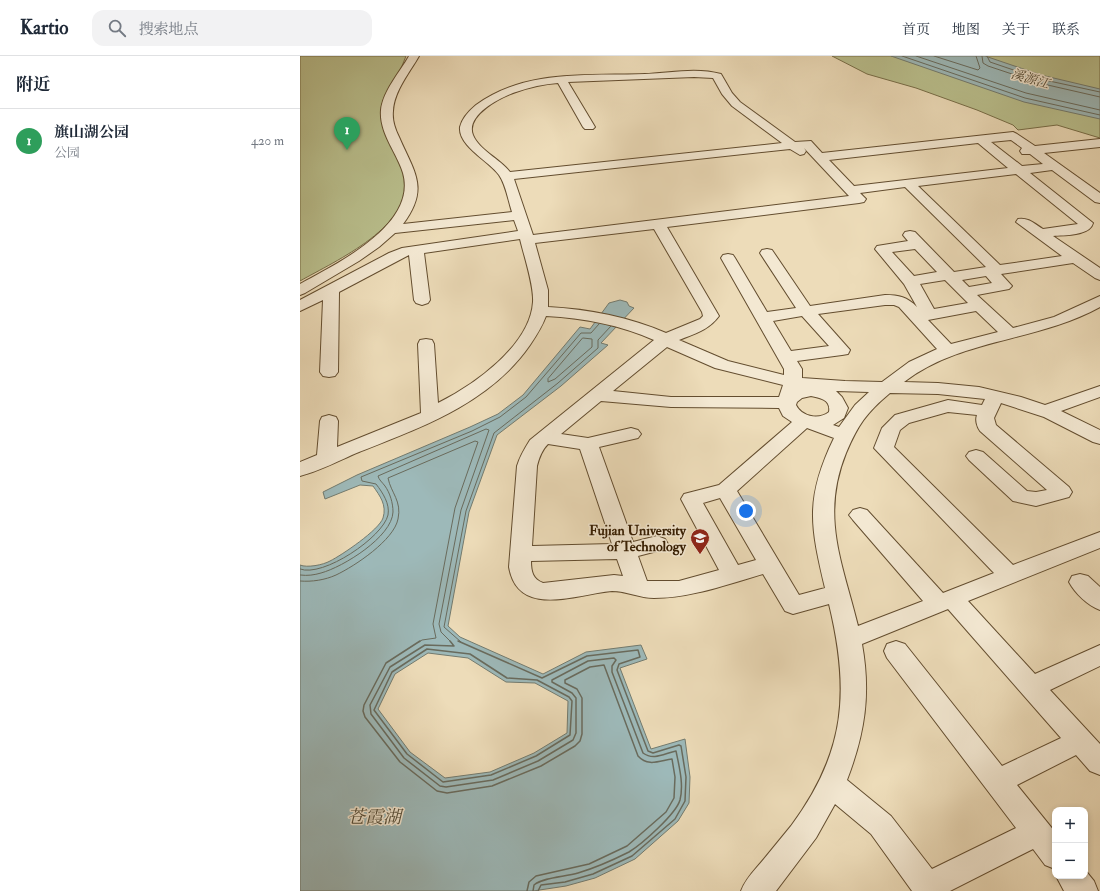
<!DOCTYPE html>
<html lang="zh">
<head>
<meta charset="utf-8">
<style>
  :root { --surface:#fff; --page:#f2f2f3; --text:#1f2937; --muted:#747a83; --line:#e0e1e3; --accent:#1a73e8 }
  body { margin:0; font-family:"IM FELL Double Pica","Noto Serif SC",serif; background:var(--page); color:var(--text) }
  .controls { position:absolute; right:12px; bottom:12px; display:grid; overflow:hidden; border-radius:8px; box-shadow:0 2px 6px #0003 }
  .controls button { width:36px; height:36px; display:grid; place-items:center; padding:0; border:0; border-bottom:1px solid var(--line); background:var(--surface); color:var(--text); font:20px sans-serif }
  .you { position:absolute; left:446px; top:455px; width:14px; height:14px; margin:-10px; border:3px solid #fff; border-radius:50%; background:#1a73e8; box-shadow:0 0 0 6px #1a73e833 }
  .badge { display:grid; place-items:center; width:26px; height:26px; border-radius:50%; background:var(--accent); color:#fff; font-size:13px; font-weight:700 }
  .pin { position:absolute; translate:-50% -33px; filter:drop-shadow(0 1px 2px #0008) }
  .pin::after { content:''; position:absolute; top:21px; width:14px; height:12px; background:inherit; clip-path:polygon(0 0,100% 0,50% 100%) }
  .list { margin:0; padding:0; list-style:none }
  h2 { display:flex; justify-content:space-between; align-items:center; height:52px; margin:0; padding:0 16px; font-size:17px }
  h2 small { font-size:13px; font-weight:400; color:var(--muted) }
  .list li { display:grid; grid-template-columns:26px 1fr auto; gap:12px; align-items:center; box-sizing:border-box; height:64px; padding:0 16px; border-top:1px solid var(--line) }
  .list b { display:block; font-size:15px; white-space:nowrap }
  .list p { margin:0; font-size:13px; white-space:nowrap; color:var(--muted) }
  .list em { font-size:13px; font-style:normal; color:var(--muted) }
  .icon { flex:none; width:22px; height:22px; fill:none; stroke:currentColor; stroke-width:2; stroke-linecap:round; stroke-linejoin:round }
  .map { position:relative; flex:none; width:800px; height:835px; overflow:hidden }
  header { display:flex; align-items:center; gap:24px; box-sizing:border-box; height:56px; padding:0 20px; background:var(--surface); border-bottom:1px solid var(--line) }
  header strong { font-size:19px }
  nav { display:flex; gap:22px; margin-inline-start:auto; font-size:14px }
  .search { width:280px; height:36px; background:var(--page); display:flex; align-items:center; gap:10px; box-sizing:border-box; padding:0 14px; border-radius:12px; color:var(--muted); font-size:15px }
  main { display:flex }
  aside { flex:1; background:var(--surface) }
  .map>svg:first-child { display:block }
</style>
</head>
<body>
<header>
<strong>Kartio</strong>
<div class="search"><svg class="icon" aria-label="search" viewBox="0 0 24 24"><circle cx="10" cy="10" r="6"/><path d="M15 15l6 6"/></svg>搜索地点</div>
<nav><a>首页</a><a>地图</a><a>关于</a><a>联系</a></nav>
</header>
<main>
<aside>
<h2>附近<small></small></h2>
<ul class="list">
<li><span class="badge" style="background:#2e9e5b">1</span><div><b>旗山湖公园</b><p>公园</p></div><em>420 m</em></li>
</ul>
</aside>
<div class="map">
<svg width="800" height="835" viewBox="0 0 800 835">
  <rect width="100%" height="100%" fill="#eddcb9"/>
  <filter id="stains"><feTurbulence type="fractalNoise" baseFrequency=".005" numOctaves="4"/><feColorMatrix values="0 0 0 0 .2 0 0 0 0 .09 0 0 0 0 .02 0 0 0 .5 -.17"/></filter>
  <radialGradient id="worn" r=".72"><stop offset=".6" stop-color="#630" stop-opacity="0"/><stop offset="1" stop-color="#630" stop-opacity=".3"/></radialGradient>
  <g fill="#bac08e" stroke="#786e48">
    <path d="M0 0H106C103 7 101 13 98 20 94 28 81 45 81 52 82 76 98 96 104 119 117 169 35 205 0 225Z"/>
    <path d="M532 0H800V82L757 69 718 74 713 69 677 54 616 32 567 18Z"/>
  </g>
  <g fill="#9db9b9" stroke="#737b6f" fill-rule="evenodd">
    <path d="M591 0H685L741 19 800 33V63L724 46Z"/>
    <path d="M320 244 327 246 329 250 334 252 301 287 308 289 261 330 197 379 169 456 148 570 160 581 243 618 286 596 341 589 347 603 320 612 351 693 385 683 390 721 389 747 378 765 335 803 295 822 266 830 233 835H0V509C7 512 23 509 30 505 42 499 79 474 83 462 87 449 80 440 73 430L60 429 25 443 23 436 57 419 170 371 198 358 223 339 280 271 290 273 309 247ZM128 597 168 602 206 626 235 627 268 645 267 677 234 697 190 716 145 722 110 696 78 653 95 618Z"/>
  </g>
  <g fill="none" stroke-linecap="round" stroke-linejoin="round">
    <g stroke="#696b5d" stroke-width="1">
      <path d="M602 0 725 42 800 59"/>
      <path d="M616 0 726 37 800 54"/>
      <path d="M634 0 678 14 680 12 676 0"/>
      <path d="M682 0 683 7 688 10 739 27 800 41"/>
      <path d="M687 0 690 6 740 23 800 36"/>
      <path d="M283 282 292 283V291L255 323 248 326V323Z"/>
      <path d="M0 513C23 522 83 481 88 459 90 448 83 437 76 428L62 425 61 421 172 375 200 361 226 341 281 277H291L299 268"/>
      <path d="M0 519C8 520 14 519 21 517 43 511 92 481 93 456 93 447 90 437 85 430 82 426 79 424 78 420L186 373 189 374 161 454 139 568 141 576 151 586"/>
      <path d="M0 525C12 526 25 524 36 519 55 510 94 484 98 463 102 445 91 437 88 422L175 385 178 386 155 452 133 568 136 582 122 584 119 586"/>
      <path d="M161 586 144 571 166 455 194 377 258 327 298 292V284L311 270"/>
    </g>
    <g stroke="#696b5d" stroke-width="1.5">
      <path d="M120 585 86 607 64 649 63 655 65 661 100 706 137 735 147 737 192 730 241 710 275 690 280 685 282 678V642L277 633 265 627V624L290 611 304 609 338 700C348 711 359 705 372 703L375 721 374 742 366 756 327 790 289 808 236 820 229 826 227 835"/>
      <path d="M150 585 154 590 125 589 90 611 70 649 71 658 104 702 140 730 146 731 193 724 238 705 273 684 276 677V642L272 637 252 626V624L288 605 314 602 316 604 312 610V616L343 697C354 705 365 697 376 695 379 710 384 728 380 744 376 758 342 788 329 796 313 804 295 812 278 817 265 821 244 821 234 829L233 835"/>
      <path d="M158 585 242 622 287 600 338 594 340 601 319 608 317 614 348 695 353 697 379 689 381 690 386 721 385 745 375 763 332 800 293 818 265 826 241 829 238 835"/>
      <path d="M127 593 170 598 207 622 237 624 269 641 272 645 270 679 236 700 191 719 143 726 107 698 74 654 92 616Z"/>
    </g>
    <defs>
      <g id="minor">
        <path d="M109 0H119C110 16 94 35 93 55 92 64 95 73 99 81 114 116 130 132 103 168L212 156C208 144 206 129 199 119 189 105 158 90 160 71 162 62 170 54 176 49 225 13 288 20 345 18 370 17 396 11 421 18L432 37 440 46 495 86 511 85 522 97 713 76 717 78 735 90 800 83V91L744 97 800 137V147L795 146 752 114 730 117 793 167C790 180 764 179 753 180L800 212V224L795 222 773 207 701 218 712 230 709 233 677 239 713 272 754 261 800 240V251C737 286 661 282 604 326L638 327 679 331 721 341 745 349 800 330V341L761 355 800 374V388L793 386 744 361 701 347 694 362 696 369 769 431 772 436 769 441 736 450 713 445 669 404 666 400 669 396 676 394 683 396 727 435 736 436 747 434 680 375C677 371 675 364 677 359L648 356 609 367 600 374 594 391 713 509 800 476V492L668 545 735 618 800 589V610L750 634 800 688V719L790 715 776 699 717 729 755 776V813L745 809 733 793 650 835H612L571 778 535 748 516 782 476 835H441C446 822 455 814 464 803 473 792 482 781 491 770 546 696 550 635 529 548L493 558 485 555 463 518C428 528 391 542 354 542 340 542 326 535 312 535 277 538 218 563 209 511L217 410C220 400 225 392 230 384L354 284C320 269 284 262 246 260 242 271 236 280 230 289 190 347 122 371 59 396 40 404 20 415 0 420V406L17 399 20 365 22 361 29 359 36 361 38 365 37 391 121 357 118 288 120 284 126 283 132 284 134 288 138 347C174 329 230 290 233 246 234 229 224 200 220 183L124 197 130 244 128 247 122 249 116 247 114 244 109 199 39 236 38 316 35 320 29 321 23 320 20 316 23 244 0 255V244L89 197 102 192 218 175 214 164 95 177 79 191 59 205 5 237 0 239V228C36 208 118 169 103 117 97 97 79 77 81 54 83 35 100 16 109 0ZM394 21 413 22 422 38 432 50 482 87 210 116C200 103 179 94 173 79 165 59 201 41 216 36 230 31 244 28 258 27L283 71 285 73H293L295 71 268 26ZM711 84 722 92 720 95 722 98H730L743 108 722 110 691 86ZM678 87 708 112 554 130 529 104ZM504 92 549 140 233 179 214 123 490 93 500 99 504 98 506 95ZM716 118 778 168 743 173C735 168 728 161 718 163L716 166 762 200 700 209 618 130ZM605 131 686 211 654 216 615 176 610 175 605 176 603 179 608 185 577 190 575 193 604 228 617 251C607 241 599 239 585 239L510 250 472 194 467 193 462 194 460 197 496 252 467 256 435 202 433 199 428 198 423 199 421 202 484 313V319L428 305 379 284C394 278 409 274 419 260L367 171 559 147 564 146 566 143 560 137ZM354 173 402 256 403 260 400 263 366 277C329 261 288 253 248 251V234L235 187ZM615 193 637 216 614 220 592 196ZM686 220 692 227 669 231 662 224ZM645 224 668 247 634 253 620 228ZM585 249H594L599 251 637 293 609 306 582 326 545 325 502 322V313L497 305 542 299 548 298 550 294 518 258ZM676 255 698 276 651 288 628 264ZM502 260 529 290 491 295 473 265ZM367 291 415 312 483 329 479 341H371L313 335ZM536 335 569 336 555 349 539 371 533 369 544 362 548 352 542 341ZM590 337 638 338 685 343 682 349 648 344 595 359 582 372 574 392 694 517 643 537 567 454 560 452 553 454 549 459 553 464 623 545 558 570C543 508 520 461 546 397 558 369 566 357 590 337ZM511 340C521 342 531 344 529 356 519 364 502 361 496 349L497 346 502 342ZM301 345 371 351 479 352 483 360 492 366 419 429 384 438 381 443 419 514 379 525H347L338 500 365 493 368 488 365 483 357 480 333 486 299 391 338 382 341 378 338 374 331 372 288 382 261 378ZM507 372 534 382C505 442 510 469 525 532L499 539 437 435ZM248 388 280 393 312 488 232 490 237 410C239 402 242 394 248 388ZM420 442 456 504 438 509 403 447ZM317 503 323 520 314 519 243 527C233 523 231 516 231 505ZM648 553 761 682 702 710 605 588 596 585 587 588 584 595 587 602 716 772 632 813 591 760 547 724C565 677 571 638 562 588Z"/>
        <path d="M780 518 788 520 800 531V554C788 550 775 537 769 526L772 520Z"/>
        <path d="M785 814 794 825 798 835H764L756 820H785Z"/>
      </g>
    </defs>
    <use href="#minor" stroke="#634d2f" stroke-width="2"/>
    <use href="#minor" fill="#f3e8d2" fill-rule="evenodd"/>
  </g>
  <defs>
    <symbol id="university-pin" viewBox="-11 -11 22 30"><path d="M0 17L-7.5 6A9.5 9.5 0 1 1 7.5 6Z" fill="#8f2418" stroke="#f3e8d2"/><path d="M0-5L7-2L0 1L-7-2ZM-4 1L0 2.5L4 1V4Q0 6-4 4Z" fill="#fff"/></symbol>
  </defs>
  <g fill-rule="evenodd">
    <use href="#university-pin" x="389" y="471" width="22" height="30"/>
  </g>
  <g text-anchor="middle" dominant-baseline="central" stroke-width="3" stroke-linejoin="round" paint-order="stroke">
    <g font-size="13" font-style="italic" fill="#544c38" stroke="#f3e8d2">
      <text transform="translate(730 23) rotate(16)">溪源江</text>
    </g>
    <g font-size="14" font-weight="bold" fill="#351d01" stroke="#f3e8d2" text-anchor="end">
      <text x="386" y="474">Fujian University<tspan x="386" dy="16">of Technology</tspan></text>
    </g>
    <g font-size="18" font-style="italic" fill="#544c38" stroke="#f3e8d2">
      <text x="74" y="761">苍霞湖</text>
    </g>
  </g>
  <rect width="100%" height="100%" filter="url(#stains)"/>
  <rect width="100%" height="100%" fill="url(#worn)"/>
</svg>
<div class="controls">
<button>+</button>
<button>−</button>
</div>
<div class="you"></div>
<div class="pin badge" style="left:47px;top:94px;background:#2e9e5b">1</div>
</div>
</main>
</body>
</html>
